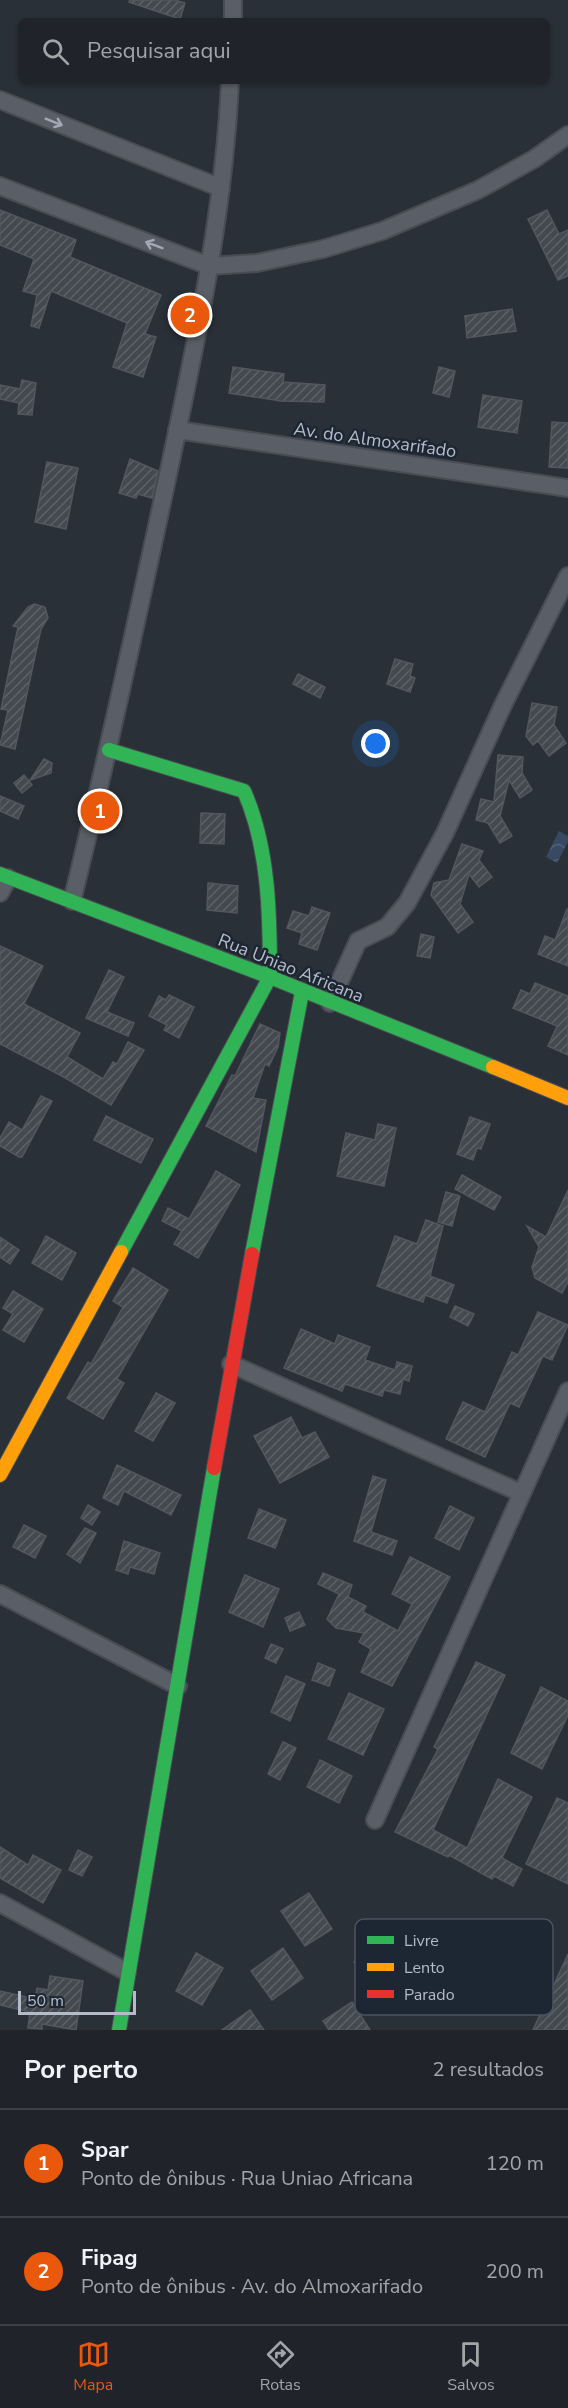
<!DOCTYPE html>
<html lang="pt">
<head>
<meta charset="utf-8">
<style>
  :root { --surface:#20242a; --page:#282c32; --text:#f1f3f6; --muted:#a2a4a8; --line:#3d4147; --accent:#ea580c }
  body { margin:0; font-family:"Nunito Sans",sans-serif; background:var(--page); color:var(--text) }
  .scale { position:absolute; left:18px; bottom:15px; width:118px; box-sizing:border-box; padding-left:6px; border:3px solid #b4bcc9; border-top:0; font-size:16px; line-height:21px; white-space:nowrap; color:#b4bcc9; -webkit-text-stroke:4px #1d2633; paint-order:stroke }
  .you { position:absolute; left:376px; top:744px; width:21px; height:21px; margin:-15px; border:4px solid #fff; border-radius:50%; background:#1a73e8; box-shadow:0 0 0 9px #1a73e833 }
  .badge { display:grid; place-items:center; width:39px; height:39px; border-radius:50%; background:var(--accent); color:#fff; font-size:20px; font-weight:700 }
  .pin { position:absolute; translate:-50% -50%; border:3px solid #fff; box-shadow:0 2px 6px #0006 }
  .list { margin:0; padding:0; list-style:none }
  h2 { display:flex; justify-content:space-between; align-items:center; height:78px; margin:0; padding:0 24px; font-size:26px }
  h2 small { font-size:20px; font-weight:400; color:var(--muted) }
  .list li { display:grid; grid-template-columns:39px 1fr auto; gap:18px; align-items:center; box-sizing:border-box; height:108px; padding:0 24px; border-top:2px solid var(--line) }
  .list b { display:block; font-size:22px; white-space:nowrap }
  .list p { margin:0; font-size:20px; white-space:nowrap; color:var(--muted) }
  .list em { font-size:20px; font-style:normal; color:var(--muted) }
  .icon { flex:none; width:33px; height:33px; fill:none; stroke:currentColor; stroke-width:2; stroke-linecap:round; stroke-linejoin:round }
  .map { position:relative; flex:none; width:568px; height:2030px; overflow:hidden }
  .search { position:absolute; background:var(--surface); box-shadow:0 2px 4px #0004; left:18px; right:18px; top:18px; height:66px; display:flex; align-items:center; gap:15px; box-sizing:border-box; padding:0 21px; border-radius:9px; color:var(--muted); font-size:22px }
  .sheet { height:294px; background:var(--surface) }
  nav { display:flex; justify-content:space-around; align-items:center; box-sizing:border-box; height:84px; border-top:2px solid var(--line); background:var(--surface); font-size:16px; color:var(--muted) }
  nav a { display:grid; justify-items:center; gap:3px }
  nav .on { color:var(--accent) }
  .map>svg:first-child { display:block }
</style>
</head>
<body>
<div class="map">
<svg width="568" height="2030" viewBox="0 0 568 2030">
  <defs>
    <pattern id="water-waves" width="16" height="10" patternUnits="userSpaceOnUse" patternTransform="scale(1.5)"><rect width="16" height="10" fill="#384963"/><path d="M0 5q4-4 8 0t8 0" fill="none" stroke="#526178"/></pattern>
    <pattern id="building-hatch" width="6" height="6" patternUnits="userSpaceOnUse" patternTransform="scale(1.5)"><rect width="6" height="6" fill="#444950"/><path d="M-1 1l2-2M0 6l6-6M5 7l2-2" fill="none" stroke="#5d6168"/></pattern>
  </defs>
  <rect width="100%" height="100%" fill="#2a3038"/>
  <path fill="url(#water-waves)" d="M559 831 568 836V842L557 863 546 857Z"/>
  <g fill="url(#building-hatch)" stroke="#52575f" stroke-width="1.5">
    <path d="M130 0H175L185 3 180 19 129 2Z"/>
    <path d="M0 210 76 240 70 257 161 295 145 334 156 337 143 377 113 367 127 323 51 291 39 328 31 326 37 295 23 291 34 259 0 245Z"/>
    <path d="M547 210 559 234 568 230V276L558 280 528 219Z"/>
    <path d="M512 309 516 331 467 338 465 316Z"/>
    <path d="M233 367 284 374 283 382 325 385 324 402 281 401 229 393Z"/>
    <path d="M439 367 455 371 449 397 433 393Z"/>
    <path d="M22 380 36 383 32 415 18 414 19 403 0 399V385L20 389Z"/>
    <path d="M483 395 522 401 517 433 478 427Z"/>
    <path d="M552 422 568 423V468L549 467Z"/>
    <path d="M130 459 158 471 152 498 138 494 136 498 119 493Z"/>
    <path d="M47 462 78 468 66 529 35 522Z"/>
    <path d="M34 604 45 607 48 618 41 629 15 749 0 745 8 710 1 709 18 627 13 626 28 607Z"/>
    <path d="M395 659 413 664 410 676 415 678 410 692 387 684Z"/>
    <path d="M298 674 325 687 320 698 293 684Z"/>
    <path d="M532 703 557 707 554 725 566 743 549 756 538 741 533 745 526 736Z"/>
    <path d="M498 755 523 757 522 773 532 790 520 798 509 780 500 816 512 836 500 843 488 823 476 820 481 799 494 802Z"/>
    <path d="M44 759 52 763 51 773 30 780Z"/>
    <path d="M24 775 32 785 22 793 14 783Z"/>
    <path d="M0 796 24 806 18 819 0 811Z"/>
    <path d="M201 813 225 814 224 844 200 843Z"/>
    <path d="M462 844 483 851 479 860 492 877 479 887 469 874 460 904 473 922 458 933 431 895 434 883 449 880Z"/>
    <path d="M208 883 238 886 237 913 207 910Z"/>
    <path d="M312 907 330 913 317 950 299 944 302 933 287 928 293 911 309 916Z"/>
    <path d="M567 909H568V966L538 954 545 936 555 940Z"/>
    <path d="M421 934 434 937 430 958 417 956Z"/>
    <path d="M0 946 43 966 24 1004 80 1033 67 1057 103 1079 113 1062 117 1064 128 1042 144 1050 111 1105 62 1076 0 1044Z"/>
    <path d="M109 970 124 977 107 1012 134 1023 128 1036 86 1018Z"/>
    <path d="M535 983 568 996V1055L548 1046 557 1026 513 1008 521 990 530 994Z"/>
    <path d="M169 995 194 1007 179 1038 164 1030 167 1025 149 1016 159 996 166 1000Z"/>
    <path d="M260 1024 280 1033 278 1047 269 1066 265 1064 253 1098 266 1100 256 1152 206 1126 232 1075 235 1076Z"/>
    <path d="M41 1096 52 1101 22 1157H19L0 1146V1138L9 1122 22 1130Z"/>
    <path d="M106 1116 153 1139 141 1163 94 1140Z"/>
    <path d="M470 1117 490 1124 481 1149 477 1148 473 1160 457 1154Z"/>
    <path d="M378 1124 396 1128 384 1186 337 1176 346 1133 375 1140Z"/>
    <path d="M216 1171 240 1185 198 1258 174 1244 182 1231 162 1221 168 1208 189 1219Z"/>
    <path d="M462 1175 501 1197 494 1210 455 1189Z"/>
    <path d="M568 1190V1282L562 1293 535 1278 532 1267 539 1247 527 1226 546 1237Z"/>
    <path d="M446 1192 460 1196 452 1226 438 1222Z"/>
    <path d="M426 1220 443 1226 430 1276 454 1285 447 1303 425 1295 423 1302 377 1286 395 1236 417 1244Z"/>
    <path d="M46 1236 76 1253 62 1280 32 1263Z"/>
    <path d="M0 1237 19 1250 10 1264 0 1257Z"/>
    <path d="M133 1268 168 1290 117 1379 124 1383 103 1419 67 1398 88 1362 91 1364 123 1307 113 1301Z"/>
    <path d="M13 1291 43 1309 24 1342 3 1330 13 1314 3 1308Z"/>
    <path d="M455 1306 474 1314 468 1326 450 1317Z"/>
    <path d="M538 1312 568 1325 552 1360 543 1356 519 1407 510 1403 485 1457 446 1439 463 1402 485 1412 512 1352 518 1355Z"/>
    <path d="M301 1329 335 1344 338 1335 370 1347 365 1360 395 1370 397 1362 412 1366 409 1381 403 1379 400 1394 384 1390 382 1396 345 1384 342 1391 284 1368Z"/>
    <path d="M156 1393 175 1403 153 1441 135 1431Z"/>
    <path d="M291 1417 302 1438 315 1432 329 1457 280 1483 254 1436Z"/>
    <path d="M117 1465 181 1495 171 1515 124 1491 118 1505 103 1498Z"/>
    <path d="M373 1476 386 1480 371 1532 397 1541 392 1555 354 1541Z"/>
    <path d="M88 1505 100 1512 92 1525 81 1518Z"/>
    <path d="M450 1506 474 1518 459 1550 435 1538Z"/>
    <path d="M259 1509 286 1520 275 1548 248 1538Z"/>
    <path d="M24 1525 46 1536 35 1558 13 1547Z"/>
    <path d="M85 1528 96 1533 80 1563 67 1554Z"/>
    <path d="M124 1541 160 1553 154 1574 130 1567 128 1574 116 1570Z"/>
    <path d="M410 1557 450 1577 392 1686 361 1672 371 1649 359 1642 364 1633 336 1628 327 1619 339 1594 318 1584 323 1573 352 1585 348 1597 366 1606 363 1612 398 1631 412 1604 392 1594Z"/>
    <path d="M245 1575 279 1589 263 1627 229 1612Z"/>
    <path d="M299 1612 305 1625 290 1631 285 1618Z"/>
    <path d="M271 1644 283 1649 276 1663 265 1658Z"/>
    <path d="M476 1662 505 1675 433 1830 467 1848 498 1779 532 1797 502 1858 522 1869 513 1886 494 1876 492 1879 449 1855 448 1857 395 1832 438 1749 434 1747Z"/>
    <path d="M318 1663 335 1670 329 1686 312 1680Z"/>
    <path d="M286 1676 305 1684 290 1721 271 1712Z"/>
    <path d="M541 1687 568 1701V1715L542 1769 511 1753Z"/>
    <path d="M349 1693 384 1709 363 1755 328 1739Z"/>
    <path d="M283 1742 296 1748 280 1780 268 1774Z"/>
    <path d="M320 1760 352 1776 339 1803 307 1787Z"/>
    <path d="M557 1798 568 1803V1884L526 1864Z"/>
    <path d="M0 1847 28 1865 33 1855 61 1870 43 1903 0 1878Z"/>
    <path d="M78 1850 92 1857 82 1876 69 1870Z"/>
    <path d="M309 1893 332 1929 305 1946 281 1911Z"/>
    <path d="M380 1945 404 1980 378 1998 354 1962Z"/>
    <path d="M283 1948 303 1978 272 2000 251 1971Z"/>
    <path d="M196 1953 223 1968 202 2005 176 1991Z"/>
    <path d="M568 1954V2030H533Z"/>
    <path d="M50 1976 83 1981 76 2030 42 2024V2029L28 2028 30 2012 0 2005V1991L35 1999 37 1988 48 1990Z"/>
    <path d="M352 2002 370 2030H329L323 2021Z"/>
    <path d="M250 2010 264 2030H222Z"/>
  </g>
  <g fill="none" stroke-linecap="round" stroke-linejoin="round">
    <defs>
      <g id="street">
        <path d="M233 21V0"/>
        <path d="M0 100 221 188"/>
        <path d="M0 186 209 266 257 263 323 249 382 231 478 190 534 159 568 135"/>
        <path d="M177 430 568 488"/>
        <path d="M0 893 8 878"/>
        <path d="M72 901C106 763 136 624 166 484 194 352 224 217 230 81"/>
        <path d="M330 1003 358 941 387 927 407 903 445 833 503 705 568 576"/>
        <path d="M231 1364 521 1493"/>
        <path d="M0 1594 178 1686"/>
        <path d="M375 1820 568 1391"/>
        <path d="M0 1903 127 1972"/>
      </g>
      <g id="fast">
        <path d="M109 750 244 791C269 848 270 915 270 977L121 1252"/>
        <path d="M0 874 270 977 493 1067"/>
        <path d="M252 1254 302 992"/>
        <path d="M119 2030 214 1468"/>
      </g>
      <g id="slow">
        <path d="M493 1067 568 1098"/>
        <path d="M0 1475 121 1252"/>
      </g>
      <path id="jam" d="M214 1468 252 1254"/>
    </defs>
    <use href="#street" stroke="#484c53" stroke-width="20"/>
    <use href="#fast" stroke="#484c53" stroke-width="16"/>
    <use href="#slow" stroke="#484c53" stroke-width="16"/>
    <use href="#jam" stroke="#484c53" stroke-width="16"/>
    <use href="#street" stroke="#5a5e66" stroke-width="16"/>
    <use href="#fast" stroke="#30b455" stroke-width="14"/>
    <use href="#slow" stroke="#ff9f0a" stroke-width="14"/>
    <use href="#jam" stroke="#e5322d" stroke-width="14"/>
  </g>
  <defs><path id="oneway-shaft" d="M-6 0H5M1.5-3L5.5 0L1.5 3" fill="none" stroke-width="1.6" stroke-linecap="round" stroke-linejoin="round" transform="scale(1.5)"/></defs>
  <g stroke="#a2a9b5">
    <use href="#oneway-shaft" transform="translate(54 122) rotate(22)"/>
    <use href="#oneway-shaft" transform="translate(154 245) rotate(-159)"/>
  </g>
  <g text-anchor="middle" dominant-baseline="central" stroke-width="5" stroke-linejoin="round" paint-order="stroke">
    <g font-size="18" fill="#b4bcc9" stroke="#1d2633">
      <text transform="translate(375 440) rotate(8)">Av. do Almoxarifado</text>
      <text transform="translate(291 968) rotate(22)">Rua Uniao Africana</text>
    </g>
  </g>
  <rect x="355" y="1919" width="198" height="96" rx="9" fill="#1d2633" stroke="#4a5360" stroke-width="1.5"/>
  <rect x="367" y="1936" width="27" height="8" fill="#30b455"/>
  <rect x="367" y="1963" width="27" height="8" fill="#ff9f0a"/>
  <rect x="367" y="1990" width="27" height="8" fill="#e5322d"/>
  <g font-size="16" fill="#b4bcc9">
    <text x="404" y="1946">Livre</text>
    <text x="404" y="1973">Lento</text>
    <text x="404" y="2000">Parado</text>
  </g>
</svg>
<div class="scale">50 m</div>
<div class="you"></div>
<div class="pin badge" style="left:100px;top:811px">1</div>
<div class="pin badge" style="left:190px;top:315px">2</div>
<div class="search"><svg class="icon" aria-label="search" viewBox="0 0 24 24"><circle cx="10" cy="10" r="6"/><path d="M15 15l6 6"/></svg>Pesquisar aqui</div>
</div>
<section class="sheet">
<h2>Por perto<small>2 resultados</small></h2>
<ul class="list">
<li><span class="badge">1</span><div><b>Spar</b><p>Ponto de ônibus · Rua Uniao Africana</p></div><em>120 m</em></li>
<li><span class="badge">2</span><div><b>Fipag</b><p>Ponto de ônibus · Av. do Almoxarifado</p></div><em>200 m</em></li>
</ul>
</section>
<nav>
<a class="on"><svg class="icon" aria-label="map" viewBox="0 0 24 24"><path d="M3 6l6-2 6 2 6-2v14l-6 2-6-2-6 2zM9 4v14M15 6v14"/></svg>Mapa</a>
<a><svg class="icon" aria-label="directions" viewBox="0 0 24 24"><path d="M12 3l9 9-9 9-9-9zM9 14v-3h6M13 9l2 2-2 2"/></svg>Rotas</a>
<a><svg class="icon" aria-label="saved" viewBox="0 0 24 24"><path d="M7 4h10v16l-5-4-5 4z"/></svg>Salvos</a>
</nav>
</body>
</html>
